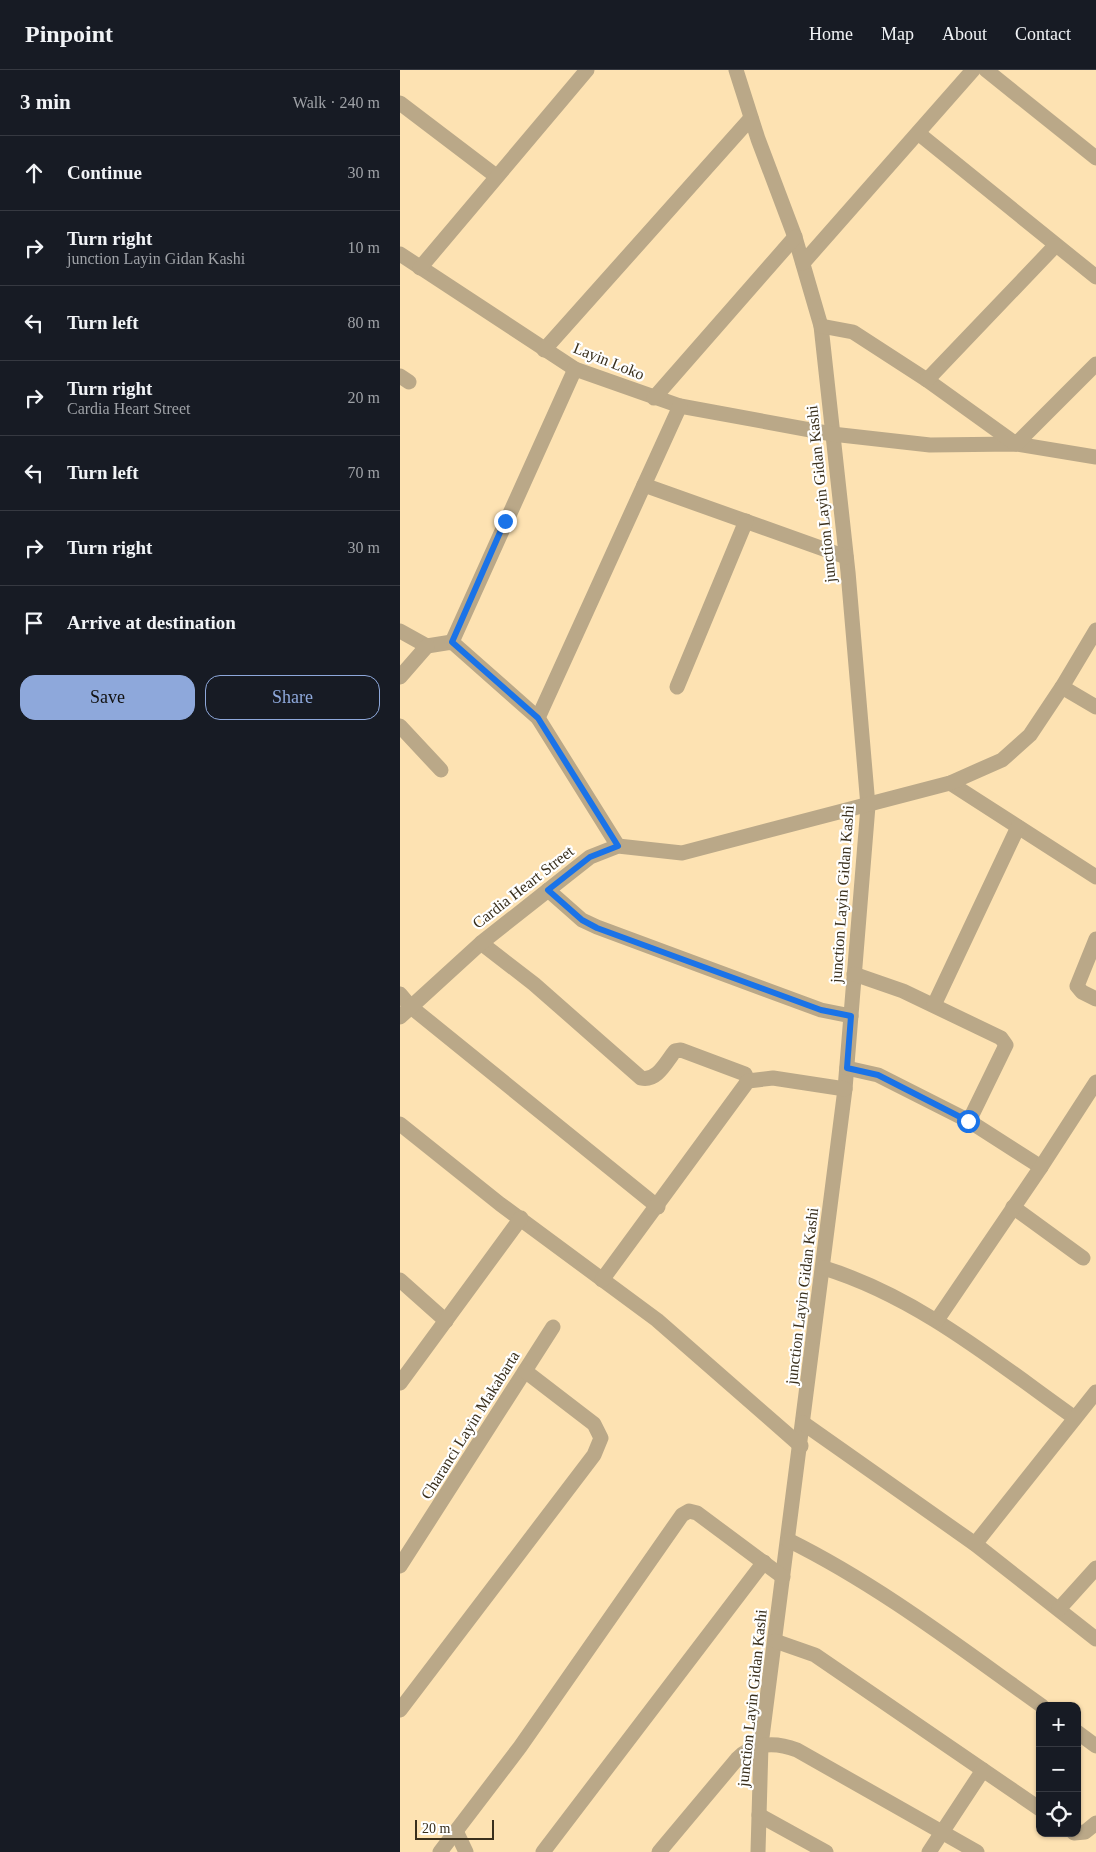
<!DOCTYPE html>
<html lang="en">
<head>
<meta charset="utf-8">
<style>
  :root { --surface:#171b24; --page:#242831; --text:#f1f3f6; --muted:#9ea1a6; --line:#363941; --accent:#8ea8db }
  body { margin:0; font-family:"Times New Roman",serif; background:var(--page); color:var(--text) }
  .controls { position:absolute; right:15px; bottom:15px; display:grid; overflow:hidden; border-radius:10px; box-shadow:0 1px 4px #0004 }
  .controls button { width:45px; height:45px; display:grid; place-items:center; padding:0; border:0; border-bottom:1px solid var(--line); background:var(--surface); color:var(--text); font:25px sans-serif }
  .scale { position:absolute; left:15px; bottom:12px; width:79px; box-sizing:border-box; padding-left:5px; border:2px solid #392f1c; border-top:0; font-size:14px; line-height:18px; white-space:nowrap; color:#392f1c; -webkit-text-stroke:4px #fff; paint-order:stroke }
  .stop { position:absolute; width:15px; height:15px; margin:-11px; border:4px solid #1a73e8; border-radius:50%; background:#fff }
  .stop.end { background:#1a73e8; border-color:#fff; box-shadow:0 1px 5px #0008 }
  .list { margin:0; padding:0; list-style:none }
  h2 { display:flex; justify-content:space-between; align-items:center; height:65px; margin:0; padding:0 20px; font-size:21px }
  h2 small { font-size:16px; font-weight:400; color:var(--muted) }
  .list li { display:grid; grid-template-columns:32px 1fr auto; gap:15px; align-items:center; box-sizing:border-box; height:75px; padding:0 20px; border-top:1px solid var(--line) }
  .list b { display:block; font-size:19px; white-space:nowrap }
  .list p { margin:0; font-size:16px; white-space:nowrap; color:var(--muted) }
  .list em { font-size:16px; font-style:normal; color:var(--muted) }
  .actions { display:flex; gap:10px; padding:15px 20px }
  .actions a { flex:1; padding:11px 0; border:1px solid var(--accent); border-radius:15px; text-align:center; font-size:18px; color:var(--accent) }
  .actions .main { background:var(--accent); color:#111 }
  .icon { flex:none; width:28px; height:28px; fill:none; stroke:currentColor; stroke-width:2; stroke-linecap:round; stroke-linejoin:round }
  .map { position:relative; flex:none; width:696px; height:1782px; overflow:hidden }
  header { display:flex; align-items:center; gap:30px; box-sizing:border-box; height:70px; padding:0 25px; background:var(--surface); border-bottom:1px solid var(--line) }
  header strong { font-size:24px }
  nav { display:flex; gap:28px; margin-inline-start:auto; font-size:18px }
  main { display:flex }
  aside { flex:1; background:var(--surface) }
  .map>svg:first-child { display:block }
</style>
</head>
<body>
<header>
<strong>Pinpoint</strong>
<nav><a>Home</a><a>Map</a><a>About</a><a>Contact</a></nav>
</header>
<main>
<aside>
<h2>3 min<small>Walk · 240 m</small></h2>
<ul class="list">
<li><svg class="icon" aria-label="ahead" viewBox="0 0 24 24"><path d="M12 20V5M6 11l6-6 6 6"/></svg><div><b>Continue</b></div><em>30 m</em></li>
<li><svg class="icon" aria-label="right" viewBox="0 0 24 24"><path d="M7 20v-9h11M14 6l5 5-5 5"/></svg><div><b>Turn right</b><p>junction Layin Gidan Kashi</p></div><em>10 m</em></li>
<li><svg class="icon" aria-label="left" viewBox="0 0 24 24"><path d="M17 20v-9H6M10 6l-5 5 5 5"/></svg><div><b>Turn left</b></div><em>80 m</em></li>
<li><svg class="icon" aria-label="right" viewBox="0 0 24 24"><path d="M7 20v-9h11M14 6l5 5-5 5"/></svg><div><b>Turn right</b><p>Cardia Heart Street</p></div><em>20 m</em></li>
<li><svg class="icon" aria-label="left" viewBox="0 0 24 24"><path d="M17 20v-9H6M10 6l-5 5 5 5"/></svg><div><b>Turn left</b></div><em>70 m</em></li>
<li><svg class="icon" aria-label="right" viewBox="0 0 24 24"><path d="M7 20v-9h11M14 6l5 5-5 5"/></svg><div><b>Turn right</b></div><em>30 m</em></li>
<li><svg class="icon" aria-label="arrive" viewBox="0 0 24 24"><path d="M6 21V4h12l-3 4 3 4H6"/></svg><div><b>Arrive at destination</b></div></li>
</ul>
<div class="actions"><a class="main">Save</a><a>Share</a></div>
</aside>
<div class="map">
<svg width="696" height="1782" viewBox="0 0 696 1782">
  <rect width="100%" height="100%" fill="#fde2b2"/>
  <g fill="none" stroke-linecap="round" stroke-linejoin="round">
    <g stroke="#baa888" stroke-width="15">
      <path d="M336 0 358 69 395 167 421 256 448 502 468 736 445 1019 361 1675 358 1782"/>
      <path d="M586 0 696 88"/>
      <path d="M0 33 96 106"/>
      <path d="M518 63 696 207"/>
      <path d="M0 184 175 299 280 336 432 364 530 375 616 374 696 387"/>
      <path d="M403 193 573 0"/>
      <path d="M20 198 187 0"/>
      <path d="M421 256 453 262 527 310 616 374 696 294"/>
      <path d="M144 280 351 48"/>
      <path d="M0 306 9 312"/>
      <path d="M527 310 655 176"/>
      <path d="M254 328 395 167"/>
      <path d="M244 415 446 487"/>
      <path d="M0 561 27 576 52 572 138 648 218 776"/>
      <path d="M52 572 175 299"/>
      <path d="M0 607 27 576"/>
      <path d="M277 617 346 451"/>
      <path d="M662 617 696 637"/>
      <path d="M138 648 280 336"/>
      <path d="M0 656 41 700"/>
      <path d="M550 713 696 807"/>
      <path d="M148 820 182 850 197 857 421 940 451 946"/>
      <path d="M696 869 677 916 682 922 696 929"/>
      <path d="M81 873 134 914 241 1008C257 1012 266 992 275 981L281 980 345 1004 348 1011"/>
      <path d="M454 904 503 921 601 968 606 975 569 1051"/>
      <path d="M0 924 11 937 258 1137"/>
      <path d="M534 935 618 757"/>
      <path d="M0 947 81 873 190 787 218 776 282 783 550 713 602 690 630 665 662 617 696 560"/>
      <path d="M447 998 478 1005 569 1051 641 1097"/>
      <path d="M0 1054 100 1134 257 1250 401 1376"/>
      <path d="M613 1137 683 1188"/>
      <path d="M424 1198C518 1227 596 1292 675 1348"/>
      <path d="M0 1210 46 1251"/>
      <path d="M202 1210 348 1011 373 1008 445 1019"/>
      <path d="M537 1250 641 1097 696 1012"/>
      <path d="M0 1313 121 1148"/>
      <path d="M403 1353 575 1474 696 1569"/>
      <path d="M388 1470C479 1515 559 1577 642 1636"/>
      <path d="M575 1474 696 1322"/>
      <path d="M0 1496 153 1257"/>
      <path d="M659 1539 696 1498"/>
      <path d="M375 1571 415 1585 640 1739"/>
      <path d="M0 1640 194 1385 201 1368 194 1354 125 1301"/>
      <path d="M677 1662 696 1676"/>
      <path d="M359 1745 426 1782"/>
      <path d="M56 1761 66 1782"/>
      <path d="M674 1763 685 1762 696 1753"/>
      <path d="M40 1782 120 1677 282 1445 289 1441 297 1443 383 1507"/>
      <path d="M143 1782 364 1492"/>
      <path d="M259 1782 337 1689C353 1672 376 1672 397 1680L577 1782"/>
      <path d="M529 1782 583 1700"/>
    </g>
  </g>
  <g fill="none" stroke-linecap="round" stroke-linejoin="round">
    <path stroke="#1a73e8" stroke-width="6" d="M105 451 52 572 138 648 218 776 190 787 148 820 182 850 197 858 421 940 451 946 447 998 478 1005 568 1051"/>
  </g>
  <g text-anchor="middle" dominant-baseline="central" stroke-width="4.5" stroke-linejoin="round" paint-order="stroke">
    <g font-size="16" fill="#392f1c" stroke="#fff">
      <text transform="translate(209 291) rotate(22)">Layin Loko</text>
      <text transform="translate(421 424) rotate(-96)">junction Layin Gidan Kashi</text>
      <text transform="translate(123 817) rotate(-38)">Cardia Heart Street</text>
      <text transform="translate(442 824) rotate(-86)">junction Layin Gidan Kashi</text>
      <text transform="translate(402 1226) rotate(-83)">junction Layin Gidan Kashi</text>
      <text transform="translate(70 1355) rotate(-58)">Charanci Layin Makabarta</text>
      <text transform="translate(352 1628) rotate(-84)">junction Layin Gidan Kashi</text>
    </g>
  </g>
</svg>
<div class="controls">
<button>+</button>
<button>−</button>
<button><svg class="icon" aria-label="locate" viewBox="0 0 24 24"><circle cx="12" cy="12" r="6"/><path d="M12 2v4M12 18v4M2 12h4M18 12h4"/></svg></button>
</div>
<div class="scale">20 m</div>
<div class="stop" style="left:568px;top:1051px"></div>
<div class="stop end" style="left:105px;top:451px"></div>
</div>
</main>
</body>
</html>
